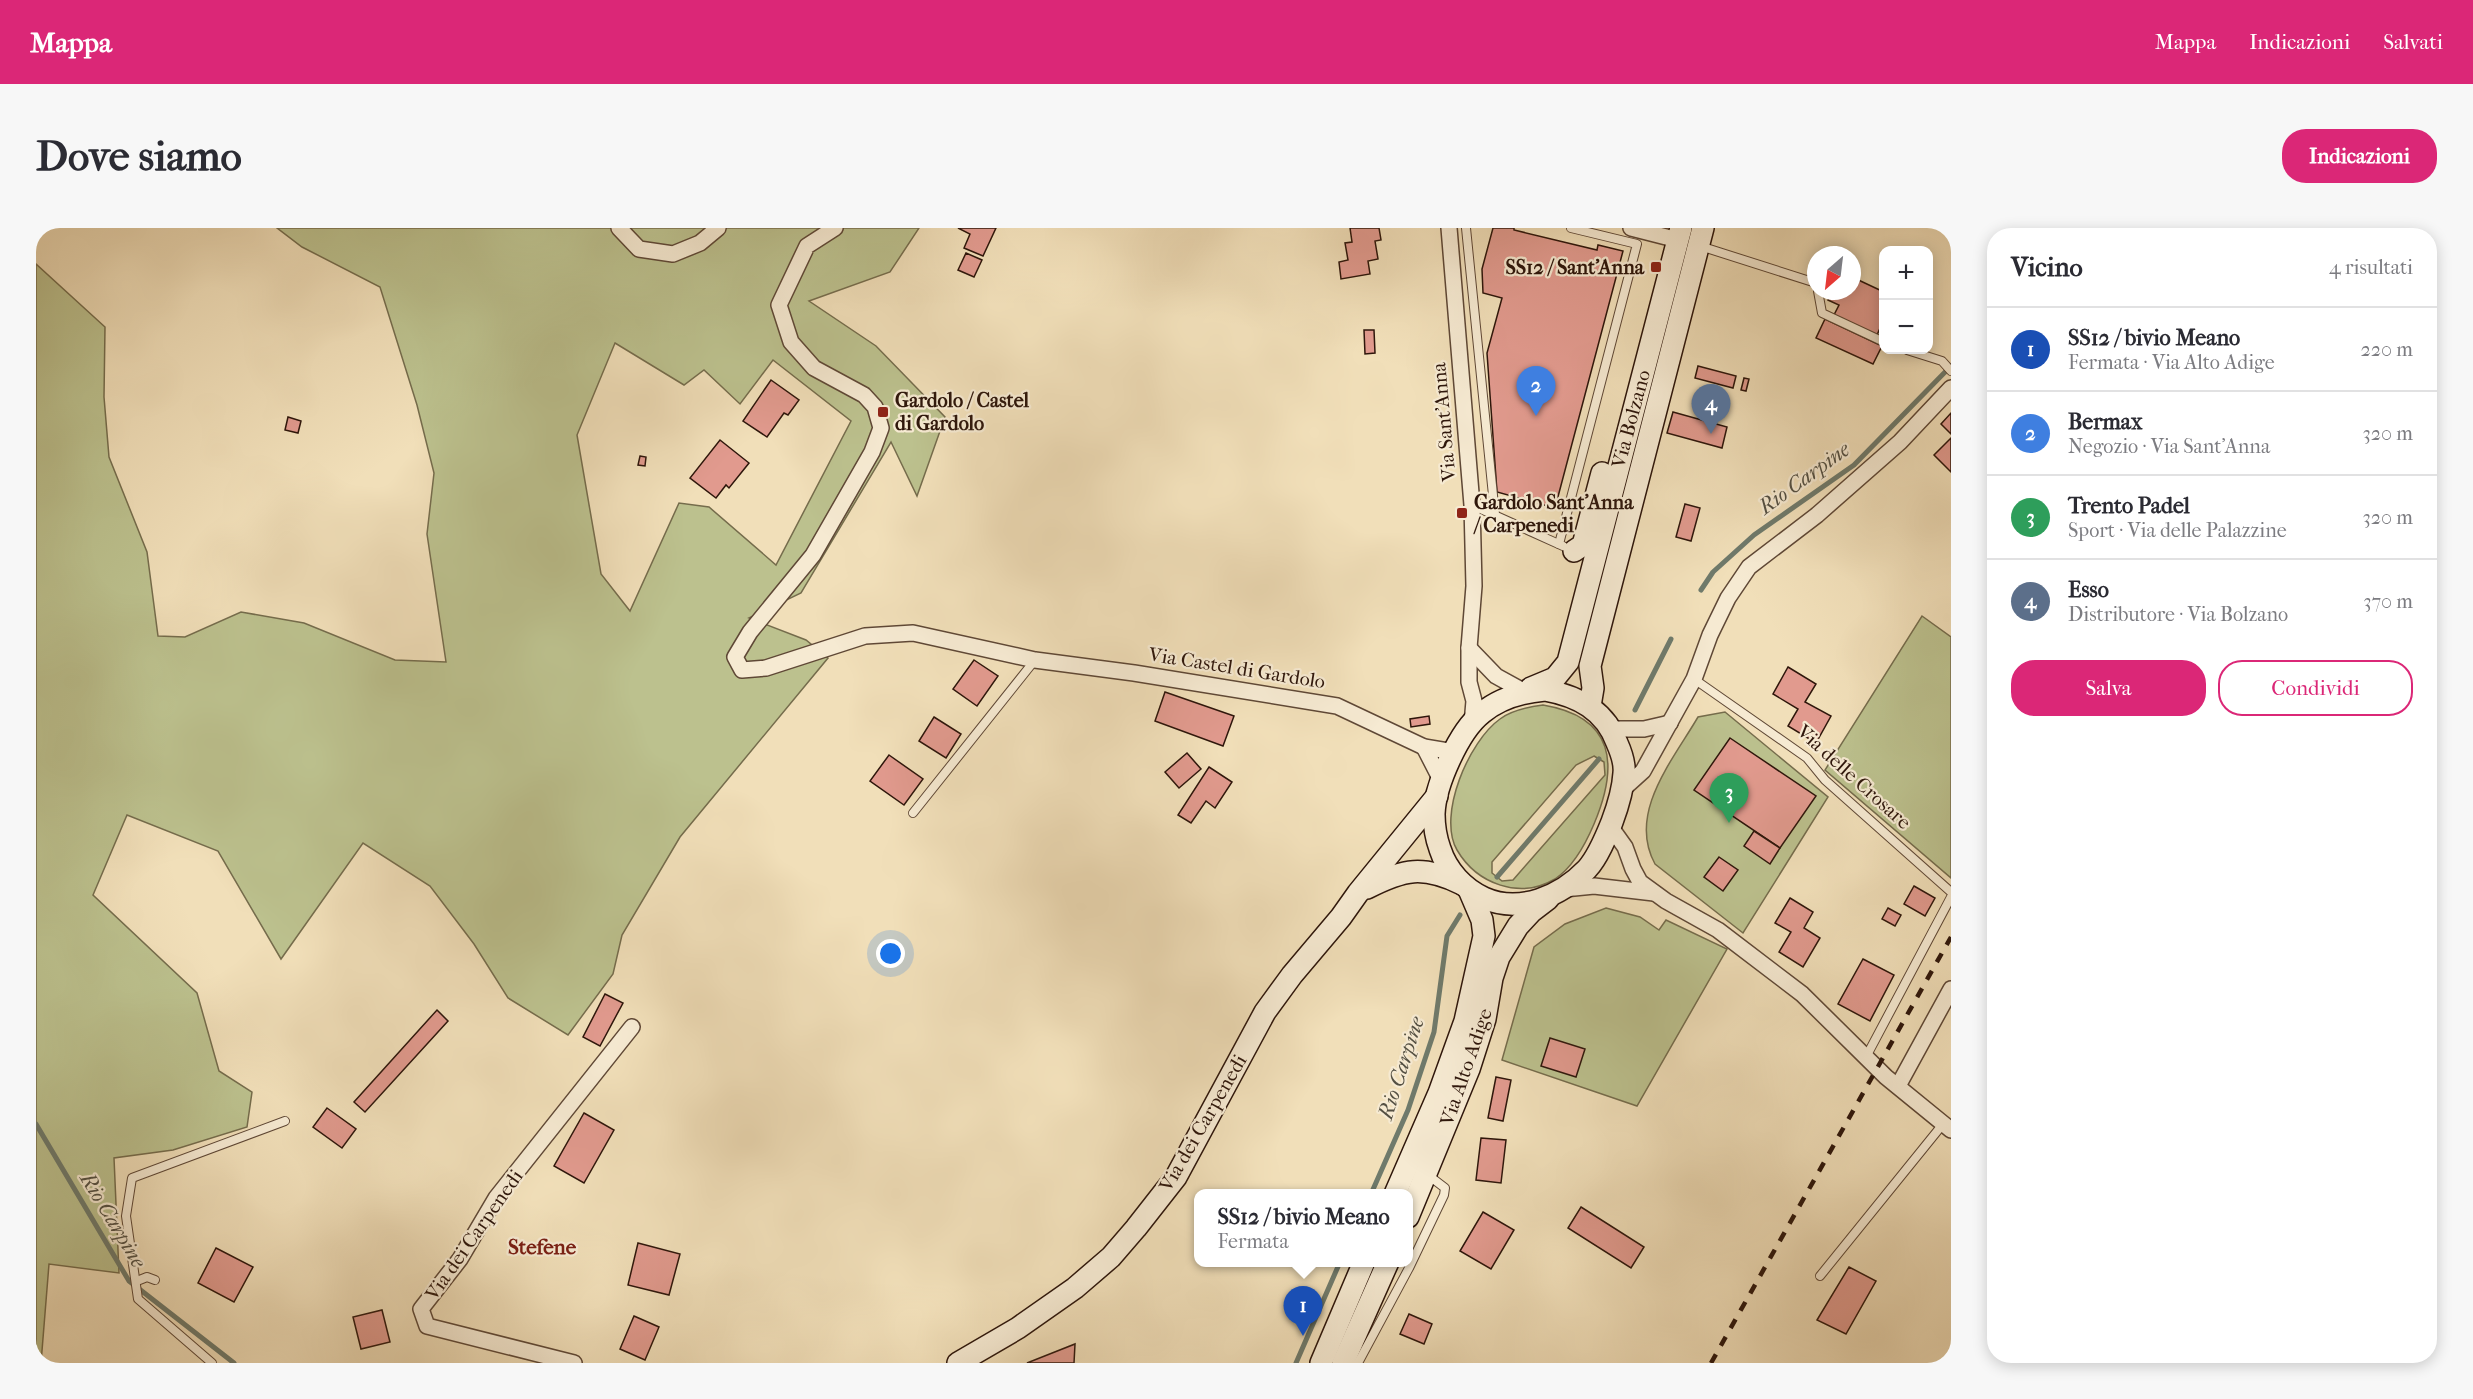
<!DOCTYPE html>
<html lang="it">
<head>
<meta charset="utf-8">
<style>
  :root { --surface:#fff; --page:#f7f7f7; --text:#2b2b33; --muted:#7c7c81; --line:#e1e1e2; --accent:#db2777 }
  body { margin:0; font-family:"IM FELL French Canon",serif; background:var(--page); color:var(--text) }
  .controls { position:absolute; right:18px; top:18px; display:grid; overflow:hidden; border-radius:12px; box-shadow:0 3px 15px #0003 }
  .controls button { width:54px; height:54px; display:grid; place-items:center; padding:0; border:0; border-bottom:2px solid var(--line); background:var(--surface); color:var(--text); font:30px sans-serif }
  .compass { position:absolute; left:1771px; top:18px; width:54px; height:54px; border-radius:50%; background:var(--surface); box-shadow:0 3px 15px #0003; rotate:208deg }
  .you { position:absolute; left:855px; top:726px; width:21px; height:21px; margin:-15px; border:4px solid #fff; border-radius:50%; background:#1a73e8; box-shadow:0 0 0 9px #1a73e833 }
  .badge { display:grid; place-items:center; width:39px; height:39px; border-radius:50%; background:var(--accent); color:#fff; font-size:20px; font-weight:700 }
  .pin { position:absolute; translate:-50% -50px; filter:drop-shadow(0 2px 3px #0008) }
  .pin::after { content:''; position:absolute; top:32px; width:21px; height:18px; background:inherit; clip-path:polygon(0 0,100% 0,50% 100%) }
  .popup { position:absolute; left:1158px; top:961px; width:219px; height:78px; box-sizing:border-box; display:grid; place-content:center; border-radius:12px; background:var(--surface); filter:drop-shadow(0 2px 4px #0005); font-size:20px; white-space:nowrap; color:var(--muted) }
  .popup b { font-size:22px; color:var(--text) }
  .popup::after { content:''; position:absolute; left:50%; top:100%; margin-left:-12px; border:12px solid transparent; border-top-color:var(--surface) }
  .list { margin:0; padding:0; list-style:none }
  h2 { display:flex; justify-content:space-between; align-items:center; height:78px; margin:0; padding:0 24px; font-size:26px }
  h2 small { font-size:20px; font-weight:400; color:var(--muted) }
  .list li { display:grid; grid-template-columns:39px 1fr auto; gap:18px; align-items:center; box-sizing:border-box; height:84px; padding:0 24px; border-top:2px solid var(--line) }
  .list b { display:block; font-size:22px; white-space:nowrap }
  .list p { margin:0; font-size:20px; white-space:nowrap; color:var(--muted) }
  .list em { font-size:20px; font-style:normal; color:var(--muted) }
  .actions { display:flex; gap:12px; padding:18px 24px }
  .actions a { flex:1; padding:14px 0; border:2px solid var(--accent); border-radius:24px; text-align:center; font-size:21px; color:var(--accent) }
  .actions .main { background:var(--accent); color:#fff }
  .map { position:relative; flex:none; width:1915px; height:1135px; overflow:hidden; border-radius:24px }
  header { display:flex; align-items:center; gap:36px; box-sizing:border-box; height:84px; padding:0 30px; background:var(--accent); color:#fff }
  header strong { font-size:28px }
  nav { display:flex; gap:33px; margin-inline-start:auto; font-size:21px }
  .intro { display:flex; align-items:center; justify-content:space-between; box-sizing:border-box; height:144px; padding:0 36px }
  h1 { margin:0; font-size:42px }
  .button { padding:15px 27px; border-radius:24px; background:var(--accent); color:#fff; font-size:21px; font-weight:700 }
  main { display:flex; gap:36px; padding:0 36px }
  aside { flex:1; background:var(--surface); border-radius:24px; box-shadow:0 3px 15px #0003 }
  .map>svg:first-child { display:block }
</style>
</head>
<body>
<header>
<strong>Mappa</strong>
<nav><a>Mappa</a><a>Indicazioni</a><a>Salvati</a></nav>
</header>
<div class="intro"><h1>Dove siamo</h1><a class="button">Indicazioni</a></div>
<main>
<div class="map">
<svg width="1915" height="1135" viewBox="0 0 1915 1135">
  <rect width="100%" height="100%" fill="#f1dfb9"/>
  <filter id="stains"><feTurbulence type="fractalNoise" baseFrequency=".00333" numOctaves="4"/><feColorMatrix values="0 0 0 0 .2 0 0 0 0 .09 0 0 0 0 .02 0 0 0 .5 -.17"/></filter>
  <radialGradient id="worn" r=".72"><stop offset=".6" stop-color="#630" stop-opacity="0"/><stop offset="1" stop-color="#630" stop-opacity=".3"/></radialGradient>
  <g fill="#bcc18e" stroke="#756c4c" stroke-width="1.5" fill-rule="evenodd">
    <path d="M241 0H883L854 44 773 73 840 118 909 189 881 268 855 214 765 365 713 390 770 412 792 430 644 609 586 707 577 746 532 807 472 770 438 716 394 658 327 615 245 731 182 623 91 587 57 667 161 765 183 843 216 864 211 899 137 922 78 930 83 1045 13 1036 5 1135H0V36L69 99 68 169 73 229 111 324 122 408 149 409 205 384 268 395 359 432 410 434 391 306 398 245 381 177 344 59 266 19ZM579 115 648 157 668 142 704 176 737 132 815 193 740 337 673 279 643 275 594 383 565 346 541 207Z"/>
    <path d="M1886 388 1915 409V650L1789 542Z"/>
    <path d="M1507 477C1579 489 1583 537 1558 596 1550 615 1537 639 1519 651 1484 672 1441 656 1421 622 1401 587 1433 513 1464 491 1476 482 1492 479 1507 477ZM1558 528 1568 534 1569 547 1477 652 1466 653 1456 645V634L1540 537Z"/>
    <path d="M1689 484 1792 569 1707 705 1619 636C1591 585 1637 532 1662 489Z"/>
    <path d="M1570 680 1604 689 1623 702 1630 692 1691 721 1601 878 1466 832 1498 719 1529 696Z"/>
  </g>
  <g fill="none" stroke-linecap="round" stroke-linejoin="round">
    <g stroke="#6f7a6b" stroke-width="5">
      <path d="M1665 362 1677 344 1718 307 1818 237 1915 138"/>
      <path d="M1599 482 1635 411"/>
      <path d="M1461 649 1563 531"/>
      <path d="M0 896 93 1053 198 1135"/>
      <path d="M1335 966 1372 882 1398 804 1411 708 1424 687"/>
      <path d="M1260 1135 1304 1034"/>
    </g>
  </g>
  <g fill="#e19a8e" stroke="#2e160b" stroke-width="1.5">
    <path d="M922 0H960L947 28 928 20 934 6Z"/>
    <path d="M1314 0H1343L1345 12 1339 13 1342 31 1332 33 1334 46 1305 51 1303 34 1312 32 1309 15 1316 14Z"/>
    <path d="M1457 0H1478V2L1561 22 1562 17 1587 23 1519 280 1461 264 1451 125 1466 70 1447 65 1446 41Z"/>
    <path d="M930 25 946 32 938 49 922 42Z"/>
    <path d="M1816 49 1848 64V99L1845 98 1841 107 1798 87 1803 77 1792 72 1796 63H1816Z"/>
    <path d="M1789 91 1846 118 1837 136 1780 110Z"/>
    <path d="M1328 102H1338L1339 125 1329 126Z"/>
    <path d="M1662 138 1700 148 1697 160 1659 150Z"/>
    <path d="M1708 150 1713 151 1710 163 1705 162Z"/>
    <path d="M735 152 763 172 752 187 748 185 731 209 707 193Z"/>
    <path d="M1637 184 1691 199 1686 220 1631 205Z"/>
    <path d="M1915 185V206L1905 196Z"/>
    <path d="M252 189 265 193 262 205 249 202Z"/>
    <path d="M1915 210V244L1898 227Z"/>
    <path d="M684 212 713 235 693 260 690 257 680 270 654 250Z"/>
    <path d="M604 228 610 229 609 238 602 237Z"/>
    <path d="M1649 276 1664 280 1655 313 1640 309Z"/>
    <path d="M938 432 962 448 941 478 917 461Z"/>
    <path d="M1752 439 1780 456 1769 474 1795 488 1780 515 1752 498 1762 481 1737 466Z"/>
    <path d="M1129 464 1198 488 1187 518 1119 493Z"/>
    <path d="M1393 488 1394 496 1375 499 1374 491Z"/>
    <path d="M898 489 925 506 910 530 883 513Z"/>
    <path d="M1694 510 1780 568 1744 620 1658 562Z"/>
    <path d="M1151 525 1165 541 1143 560 1129 544Z"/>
    <path d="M853 527 887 551 868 577 834 553Z"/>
    <path d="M1173 539 1196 554 1179 580 1170 573 1155 595 1142 587Z"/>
    <path d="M1718 603 1744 620 1734 636 1708 618Z"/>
    <path d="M1683 629 1702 642 1687 663 1668 649Z"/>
    <path d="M1878 658 1899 670 1889 688 1868 676Z"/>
    <path d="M1754 670 1777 684 1768 700 1784 710 1767 739 1743 724 1755 704 1739 695Z"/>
    <path d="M1852 680 1865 687 1859 698 1846 691Z"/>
    <path d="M1827 731 1858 747 1834 793 1802 776Z"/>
    <path d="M569 766 587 775 564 818 547 809Z"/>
    <path d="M401 782 412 793 329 884 318 874Z"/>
    <path d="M1514 810 1549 821 1540 849 1505 838Z"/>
    <path d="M1460 849 1475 852 1467 893 1452 890Z"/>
    <path d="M291 880 320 901 306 920 277 899Z"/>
    <path d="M548 885 578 902 548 955 518 938Z"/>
    <path d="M1445 910 1470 912 1465 955 1440 952Z"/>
    <path d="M1545 979 1608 1019 1595 1040 1532 1000Z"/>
    <path d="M1447 984 1478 1002 1455 1041 1424 1023Z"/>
    <path d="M602 1015 644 1026 633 1067 592 1057Z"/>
    <path d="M180 1020 217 1039 198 1074 162 1055Z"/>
    <path d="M1813 1039 1840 1053 1810 1106 1781 1092Z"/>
    <path d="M346 1082 354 1114 325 1121 317 1089Z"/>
    <path d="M1373 1086 1396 1096 1388 1116 1364 1106Z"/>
    <path d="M598 1088 623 1099 609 1132 584 1121Z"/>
    <path d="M1039 1116 1038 1135H991Z"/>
  </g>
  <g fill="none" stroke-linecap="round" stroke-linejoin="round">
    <defs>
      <g id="service">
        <path d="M1430 0 1459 287"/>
        <path d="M1664 18 1780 55"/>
        <path d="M1782 63 1786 85 1848 114"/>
        <path d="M1871 122 1906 133 1915 143"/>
        <path d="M1436 277 1527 318"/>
        <path d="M1523 316 1601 16 1535 0"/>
        <path d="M1658 451 1771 530 1789 552 1915 664"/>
        <path d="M877 585 999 432"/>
        <path d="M1830 829 1915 669"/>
        <path d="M1784 1048 1907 896"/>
        <path d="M101 1053 111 1049 119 1052"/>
        <path d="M176 1135 102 1071 90 988 96 950 249 893"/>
        <path d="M1322 1135 1373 1040 1408 967 1409 960 1392 947"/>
      </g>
      <g id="minor">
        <path d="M583 0 603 21 637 26 664 15 682 0"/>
        <path d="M799 0 771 18 743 77 755 114 778 140 828 167 839 179 845 200 836 224 777 327 714 404 699 429 706 442 730 440 829 408 877 405 999 432 1098 445 1301 478 1388 519 1418 524"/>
        <path d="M1413 0 1436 277 1438 358 1433 420V454L1438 473 1436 496"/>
        <path d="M1595 0 1642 12"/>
        <path d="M1433 420 1460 448 1487 463"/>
        <path d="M1576 501H1608L1634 495"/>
        <path d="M1388 519 1406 554"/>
        <path d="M1586 562 1607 543 1658 451 1674 407 1692 370 1713 339 1781 287 1864 214 1915 160"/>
        <path d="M1574 598 1589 619 1597 641 1604 654 1630 673 1682 702 1766 766 1850 849 1915 902"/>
        <path d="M1528 661 1558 658 1618 665"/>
        <path d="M1862 858 1915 761"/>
        <path d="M538 1135 391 1098 385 1081 424 1031 460 970 596 799"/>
      </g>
      <g id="secondary">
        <path d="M1538 323 1547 317 1566 245"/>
        <path d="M1495 460 1519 450 1532 434 1645 0"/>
        <path d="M1509 462C1542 468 1569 482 1581 515 1585 524 1589 536 1588 545 1587 562 1582 578 1576 594 1570 609 1562 629 1551 641 1525 668 1484 686 1448 670 1428 661 1411 643 1404 621 1400 610 1398 597 1398 586 1399 557 1423 503 1446 485 1464 470 1486 464 1509 462Z"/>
        <path d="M1554 478 1557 460 1554 438 1667 0"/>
        <path d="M1331 660C1368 641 1387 637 1426 656"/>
        <path d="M1359 966 1403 865 1429 793 1448 708 1446 692 1434 664"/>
        <path d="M1372 989 1433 841 1449 791 1456 750 1463 729 1482 698 1495 684 1512 671"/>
        <path d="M922 1135 982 1100 1039 1060 1075 1029 1100 1000 1140 949 1229 784 1256 747 1305 689 1322 665 1401 568"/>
        <path d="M1285 1135 1328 1034"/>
        <path d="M1307 1135 1352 1034"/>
      </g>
    </defs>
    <use href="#service" stroke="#5f4836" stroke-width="10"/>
    <use href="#minor" stroke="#5f4836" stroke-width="18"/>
    <use href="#secondary" stroke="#2e160b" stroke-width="24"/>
    <use href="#service" stroke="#f6ead2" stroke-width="8"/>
    <use href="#minor" stroke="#f6ead2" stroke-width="15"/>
    <use href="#secondary" stroke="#f6ead2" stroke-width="21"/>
    <path stroke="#2e160b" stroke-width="4.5" stroke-dasharray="10 10" stroke-linecap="butt" d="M1675 1135 1915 709"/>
  </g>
  <g fill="#8f2418" stroke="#f6ead2" stroke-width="2">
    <rect x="1614" y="33" width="12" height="12" rx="3"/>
    <rect x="841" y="178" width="12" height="12" rx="3"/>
    <rect x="1420" y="279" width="12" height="12" rx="3"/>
  </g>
  <g text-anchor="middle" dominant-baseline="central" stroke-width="4.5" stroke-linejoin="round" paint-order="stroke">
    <g font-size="20" font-weight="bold" fill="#2e160b" stroke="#f6ead2" text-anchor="start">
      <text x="1608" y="39" text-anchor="end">SS12 / Sant'Anna</text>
      <text x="859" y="172">Gardolo / Castel<tspan x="859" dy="23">di Gardolo</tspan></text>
      <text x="1438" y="274">Gardolo Sant'Anna<tspan x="1438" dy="23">/ Carpenedi</tspan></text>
    </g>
    <g font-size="20" fill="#2e160b" stroke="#f6ead2">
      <text transform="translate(1595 191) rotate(-75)">Via Bolzano</text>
      <text transform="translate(1408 194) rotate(-95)">Via Sant'Anna</text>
      <text transform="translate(1201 440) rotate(9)">Via Castel di Gardolo</text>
      <text transform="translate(1818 549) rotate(42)">Via delle Crosare</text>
      <text transform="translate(1430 839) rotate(-71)">Via Alto Adige</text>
      <text transform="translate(1167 895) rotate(-60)">Via dei Carpenedi</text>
      <text transform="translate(438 1007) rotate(-55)">Via dei Carpenedi</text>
    </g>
    <g font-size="21" font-style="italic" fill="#545043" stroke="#f6ead2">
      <text transform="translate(1768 250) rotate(-36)">Rio Carpine</text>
      <text transform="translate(1365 840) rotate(-72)">Rio Carpine</text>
      <text transform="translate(77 992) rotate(59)">Rio Carpine</text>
    </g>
    <g font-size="21" font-weight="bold" fill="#7a1f14" stroke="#f6ead2">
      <text x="506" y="1019">Stefene</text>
    </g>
  </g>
  <rect width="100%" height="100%" filter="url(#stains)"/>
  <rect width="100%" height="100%" fill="url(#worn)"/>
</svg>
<div class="controls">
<button>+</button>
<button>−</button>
</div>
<svg class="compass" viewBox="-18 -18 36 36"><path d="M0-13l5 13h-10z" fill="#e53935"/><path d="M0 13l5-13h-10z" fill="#7c7c81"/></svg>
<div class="you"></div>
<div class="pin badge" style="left:1267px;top:1108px;background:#1a4fb4">1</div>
<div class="popup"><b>SS12 / bivio Meano</b>Fermata</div>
<div class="pin badge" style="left:1500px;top:188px;background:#3f7fe0">2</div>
<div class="pin badge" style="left:1693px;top:595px;background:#2e9e5b">3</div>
<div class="pin badge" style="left:1675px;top:206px;background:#5c6f8a">4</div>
</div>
<aside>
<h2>Vicino<small>4 risultati</small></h2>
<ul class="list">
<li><span class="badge" style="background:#1a4fb4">1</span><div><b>SS12 / bivio Meano</b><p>Fermata · Via Alto Adige</p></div><em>220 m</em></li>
<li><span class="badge" style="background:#3f7fe0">2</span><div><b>Bermax</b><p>Negozio · Via Sant'Anna</p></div><em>320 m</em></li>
<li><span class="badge" style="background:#2e9e5b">3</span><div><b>Trento Padel</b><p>Sport · Via delle Palazzine</p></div><em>320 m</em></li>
<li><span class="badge" style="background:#5c6f8a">4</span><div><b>Esso</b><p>Distributore · Via Bolzano</p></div><em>370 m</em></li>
</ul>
<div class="actions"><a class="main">Salva</a><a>Condividi</a></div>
</aside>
</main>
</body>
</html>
